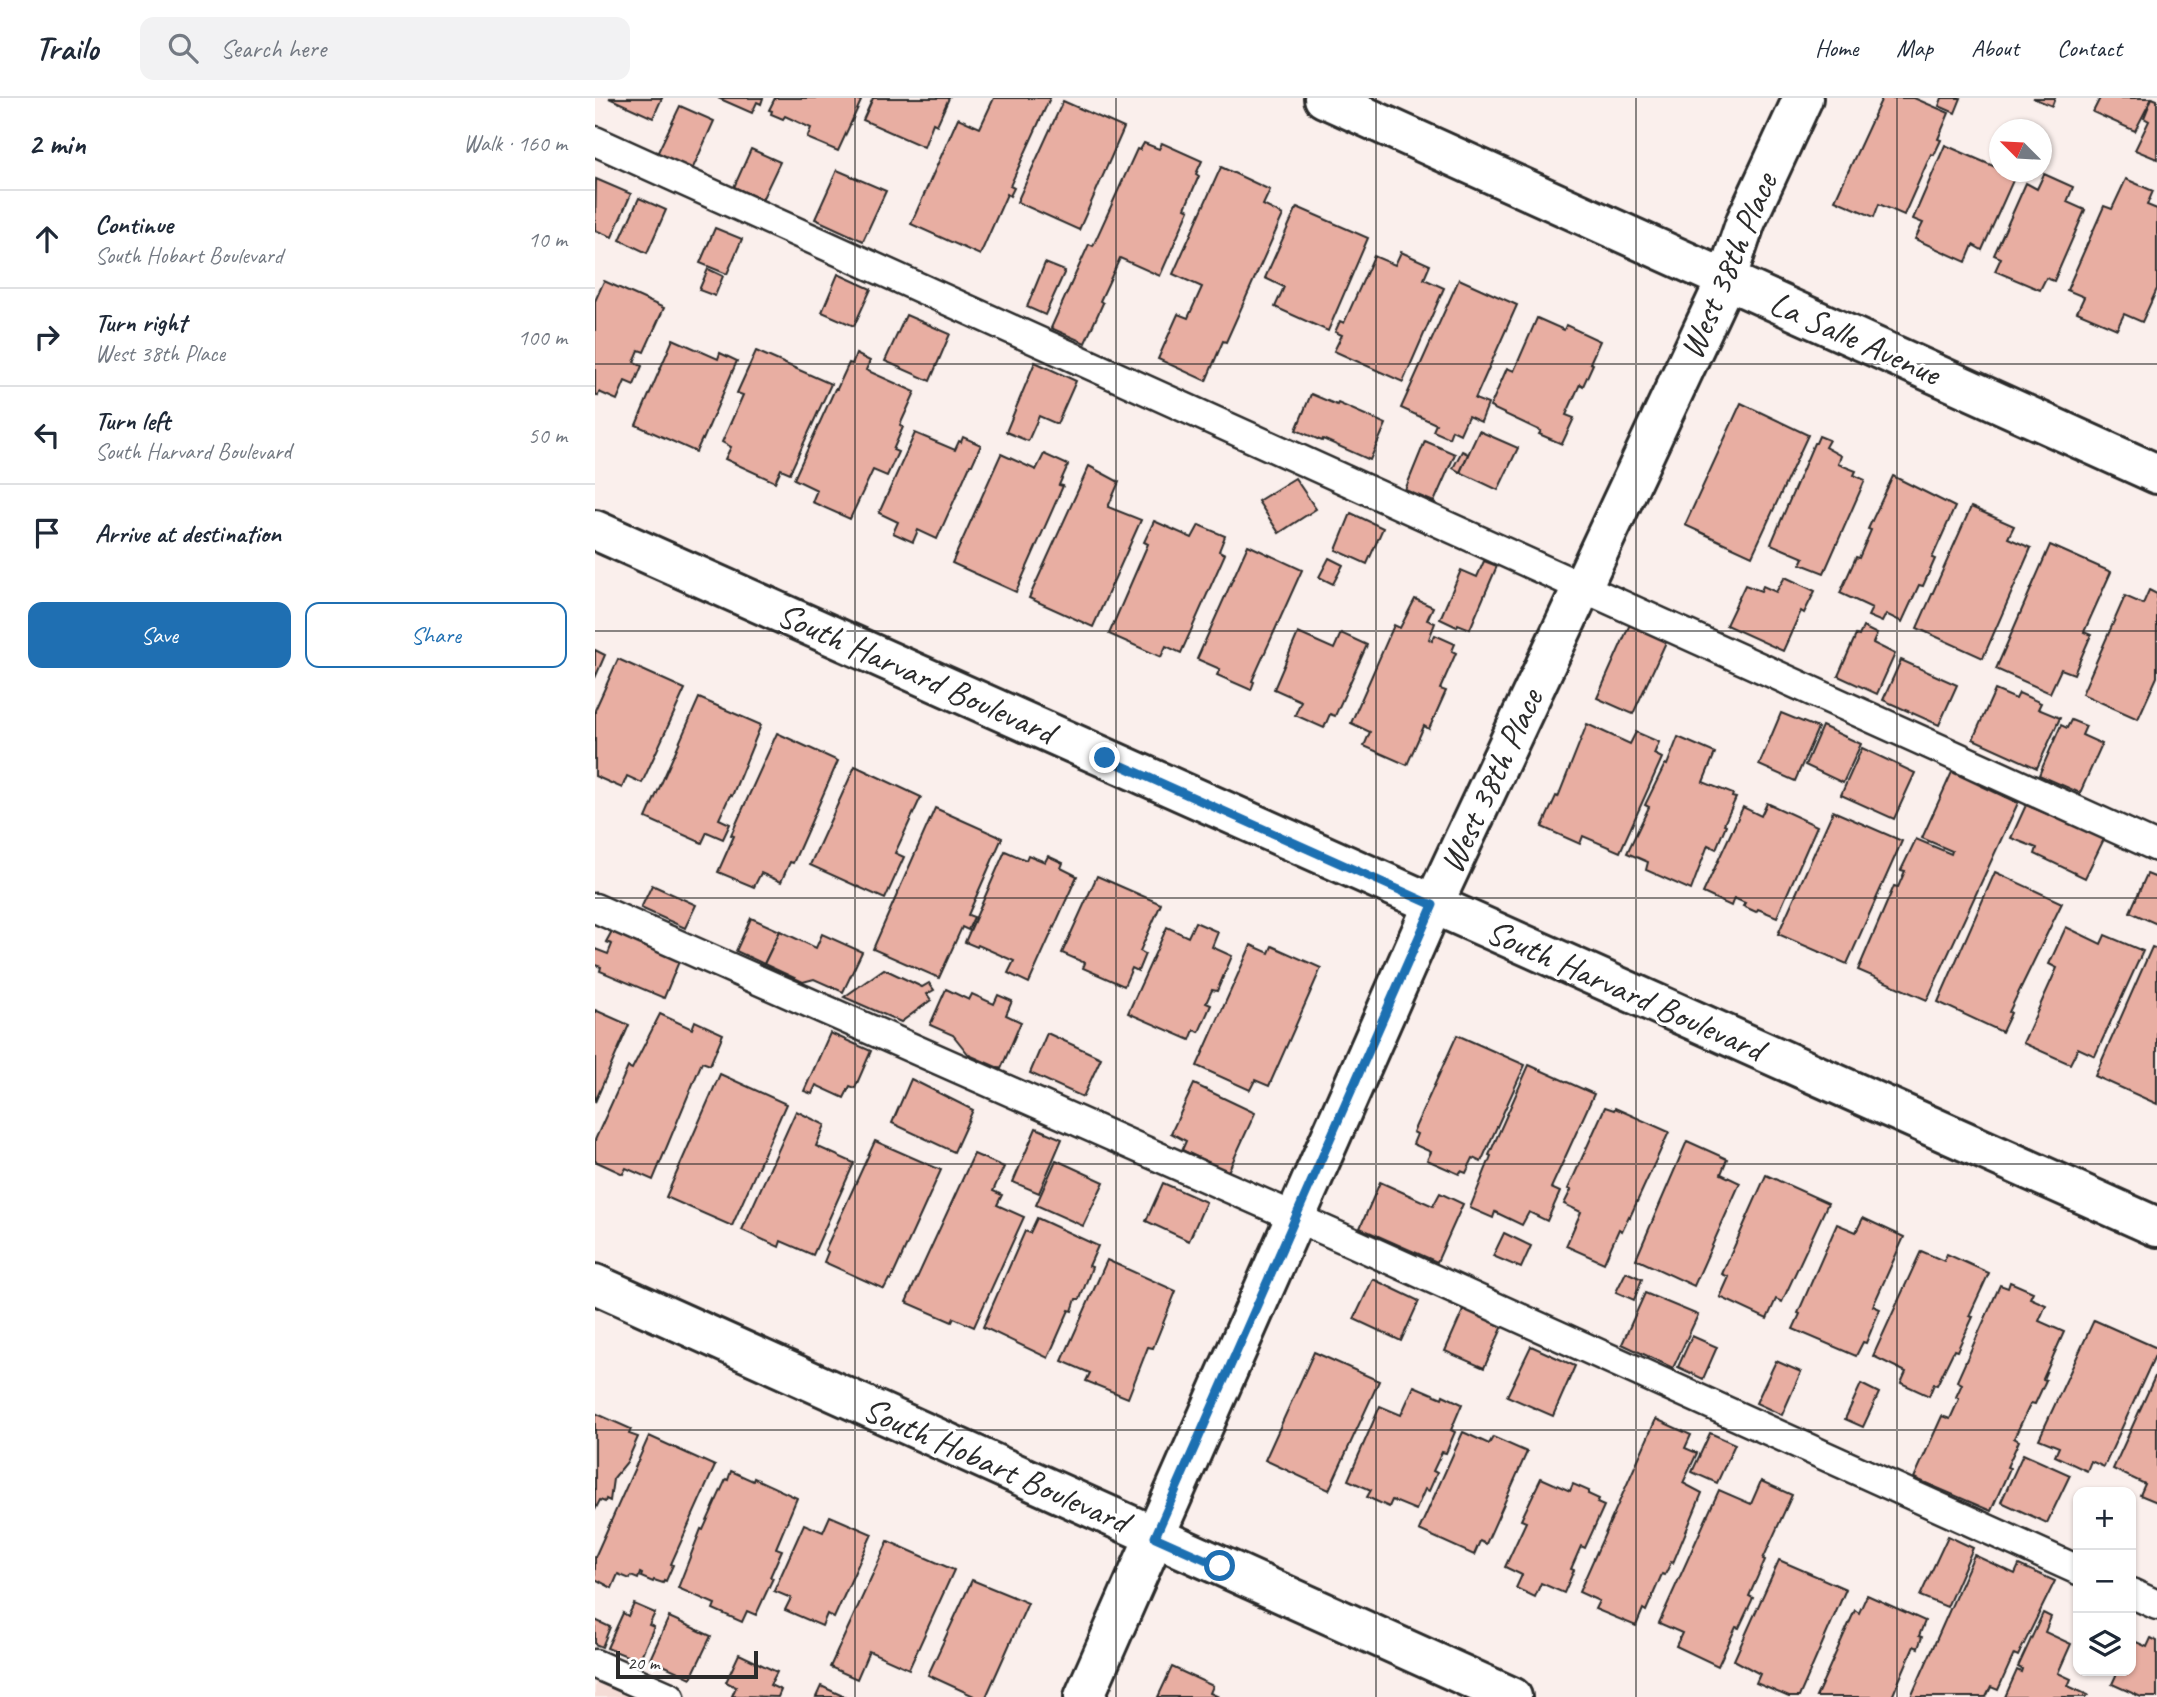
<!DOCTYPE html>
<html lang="en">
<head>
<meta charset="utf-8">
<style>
  :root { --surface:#fff; --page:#f2f2f3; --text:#1f2937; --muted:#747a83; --line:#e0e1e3; --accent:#1f6fb2 }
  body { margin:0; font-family:Caveat,sans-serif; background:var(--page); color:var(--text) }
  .controls { position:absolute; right:21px; bottom:21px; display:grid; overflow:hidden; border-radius:14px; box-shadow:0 2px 5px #0004 }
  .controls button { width:63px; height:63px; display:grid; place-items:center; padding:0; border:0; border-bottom:2px solid var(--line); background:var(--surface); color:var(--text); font:35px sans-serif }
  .compass { position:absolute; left:1394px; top:21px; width:63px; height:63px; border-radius:50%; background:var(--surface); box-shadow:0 2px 5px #0004; rotate:294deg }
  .scale { position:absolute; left:21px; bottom:18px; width:142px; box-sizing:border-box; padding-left:7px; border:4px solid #2b2b2b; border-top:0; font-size:19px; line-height:24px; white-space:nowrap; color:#2b2b2b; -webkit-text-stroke:5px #fff; paint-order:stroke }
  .stop { position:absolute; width:21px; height:21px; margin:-16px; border:5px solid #1f6fb2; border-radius:50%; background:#fff }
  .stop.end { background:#1f6fb2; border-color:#fff; box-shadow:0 2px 7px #0008 }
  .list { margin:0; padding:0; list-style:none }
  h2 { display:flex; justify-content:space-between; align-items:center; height:91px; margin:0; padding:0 28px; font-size:30px }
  h2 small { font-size:23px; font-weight:400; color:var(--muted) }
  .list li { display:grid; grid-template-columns:46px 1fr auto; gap:21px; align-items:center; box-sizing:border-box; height:98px; padding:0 28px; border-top:2px solid var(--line) }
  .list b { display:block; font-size:26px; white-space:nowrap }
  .list p { margin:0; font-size:23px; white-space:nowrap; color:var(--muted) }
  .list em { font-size:23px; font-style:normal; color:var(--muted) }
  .actions { display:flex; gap:14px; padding:21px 28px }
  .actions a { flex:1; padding:16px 0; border:2px solid var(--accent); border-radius:14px; text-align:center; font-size:24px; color:var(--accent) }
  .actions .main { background:var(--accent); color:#fff }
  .icon { flex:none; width:38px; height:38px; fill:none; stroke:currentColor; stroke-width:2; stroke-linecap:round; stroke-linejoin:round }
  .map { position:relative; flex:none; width:1562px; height:1599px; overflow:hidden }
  header { display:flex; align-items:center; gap:42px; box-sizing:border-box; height:98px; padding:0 35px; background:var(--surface); border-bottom:2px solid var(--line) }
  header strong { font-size:33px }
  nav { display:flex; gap:38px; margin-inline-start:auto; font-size:24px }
  .search { width:490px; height:63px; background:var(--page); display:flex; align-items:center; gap:18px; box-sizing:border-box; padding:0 24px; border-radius:14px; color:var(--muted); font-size:26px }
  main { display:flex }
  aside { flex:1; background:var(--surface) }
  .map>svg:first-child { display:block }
</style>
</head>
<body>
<header>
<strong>Trailo</strong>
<div class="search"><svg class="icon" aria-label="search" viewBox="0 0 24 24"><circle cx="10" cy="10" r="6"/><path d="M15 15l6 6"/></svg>Search here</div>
<nav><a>Home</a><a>Map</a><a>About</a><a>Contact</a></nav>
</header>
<main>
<aside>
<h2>2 min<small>Walk · 160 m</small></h2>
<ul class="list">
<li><svg class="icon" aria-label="ahead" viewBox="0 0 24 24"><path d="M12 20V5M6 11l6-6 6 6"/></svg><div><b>Continue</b><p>South Hobart Boulevard</p></div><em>10 m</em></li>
<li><svg class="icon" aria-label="right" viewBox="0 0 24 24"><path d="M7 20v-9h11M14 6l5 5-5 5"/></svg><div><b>Turn right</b><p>West 38th Place</p></div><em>100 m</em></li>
<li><svg class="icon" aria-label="left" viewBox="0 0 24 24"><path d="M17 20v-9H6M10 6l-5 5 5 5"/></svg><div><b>Turn left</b><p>South Harvard Boulevard</p></div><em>50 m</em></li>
<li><svg class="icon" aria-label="arrive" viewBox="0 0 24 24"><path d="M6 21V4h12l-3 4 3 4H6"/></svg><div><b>Arrive at destination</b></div></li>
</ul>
<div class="actions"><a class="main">Save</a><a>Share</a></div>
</aside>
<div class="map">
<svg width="1562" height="1599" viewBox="0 0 1562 1599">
  <rect width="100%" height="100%" fill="#faefec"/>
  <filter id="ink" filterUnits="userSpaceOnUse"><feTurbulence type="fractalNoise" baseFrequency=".0143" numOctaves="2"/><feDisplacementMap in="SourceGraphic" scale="14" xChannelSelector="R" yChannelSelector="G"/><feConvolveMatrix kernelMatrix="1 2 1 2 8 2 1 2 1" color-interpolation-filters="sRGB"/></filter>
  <g filter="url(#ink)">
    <path fill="#f5dcd6" d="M0 1581 40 1599H0Z"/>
    <g fill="#e8aea2" stroke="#2b2b2b" stroke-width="2">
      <path d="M14 0H67L58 20Z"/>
      <path d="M123 0H168L166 6 162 4 157 15Z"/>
      <path d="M180 0H260L266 3 243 53 212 40 216 30 190 18 188 21 176 16 177 13 174 12Z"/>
      <path d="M278 0H354L342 27 338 25 329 49 268 22Z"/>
      <path d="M399 0H455L415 88 419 90 415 98 412 96 385 157 316 126 363 20 385 30Z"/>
      <path d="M1287 0H1319L1354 15 1343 41 1346 42 1339 57 1336 56 1309 117 1284 106 1279 119 1240 102Z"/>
      <path d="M1347 0H1366L1360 15 1344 8Z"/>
      <path d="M1438 0H1460L1457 8Z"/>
      <path d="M1505 0H1557L1540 33 1498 14Z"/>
      <path d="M1557 0 1562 2V61L1540 52 1554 23 1549 20Z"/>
      <path d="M468 3 529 30 484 132 422 104Z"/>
      <path d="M85 8 119 23 97 72 62 56Z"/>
      <path d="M549 45 564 51 567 45 607 63 601 76 604 78 590 110 594 112 565 178 525 160 505 203 508 205 490 245 456 230 494 146 498 148 542 51 545 52Z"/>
      <path d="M1350 47 1405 71V74L1420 78 1387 152 1378 147 1371 164 1320 141 1328 125 1318 121Z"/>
      <path d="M156 51 185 64 167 102 139 89Z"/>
      <path d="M626 69 675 92 668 107 688 117 631 244 628 243 611 283 563 261 583 216 593 220 607 189 578 176Z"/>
      <path d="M242 72 291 93 268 143 220 121Z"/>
      <path d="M1449 76 1478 89 1472 104 1490 112 1459 183 1451 180 1445 192 1400 173 1406 160 1399 157 1431 85 1442 91Z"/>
      <path d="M1 81 36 96 17 139 0 132Z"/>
      <path d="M1531 81 1558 93 1552 107 1562 111V191L1547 224 1529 216 1522 231 1482 214 1489 199 1472 192 1509 108 1517 111Z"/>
      <path d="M44 100 71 112 52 155 25 142Z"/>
      <path d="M702 109 773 140 733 233 680 209 689 189 670 180Z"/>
      <path d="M120 130 147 141 132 176 105 165Z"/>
      <path d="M806 154 835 167 829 181 849 190 808 284 739 253 747 237 740 234 745 223 749 225 779 158 800 167Z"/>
      <path d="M450 165 470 173 450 217 432 209Z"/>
      <path d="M113 171 128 178 120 198 104 192Z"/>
      <path d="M243 176 276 191 259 228 227 214Z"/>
      <path d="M864 181 922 207 880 301 893 306 886 324 873 318 865 336 857 332 854 340 838 333 841 326 806 310Z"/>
      <path d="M9 183 69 210 49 254 44 252 39 264 47 268 39 287 30 283 22 302 4 294 3 298 0 296V203Z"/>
      <path d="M311 217 355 236 335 283 290 263Z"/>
      <path d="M942 220 969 232 971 227 1005 243 995 265 998 266 988 288 985 286 971 317 979 320 967 346 944 336 946 333 895 309 912 270 919 273Z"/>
      <path d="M78 241 123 261 125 255 142 263 108 342 107 341 101 354 41 327Z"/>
      <path d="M161 253 236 286 195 375 186 371 180 384 130 361 136 349 127 344 148 297 142 295Z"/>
      <path d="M261 256 275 263 271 272 320 294 305 327 308 329 298 352 303 354 292 378 278 372 255 421 217 404 222 392 199 381 240 291H242L254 265 257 266Z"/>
      <path d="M440 264 481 283 462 326 444 318 433 343 411 334Z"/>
      <path d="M716 296 742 307 743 305 791 326 775 362 728 341 727 343 701 332Z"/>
      <path d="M1146 305 1213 337 1157 458 1090 427Z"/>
      <path d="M884 333 923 350 903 392 865 374Z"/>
      <path d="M320 335 360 352 364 343 366 344 368 339 386 347 377 367H375L342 441 323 432 318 444 298 435 303 424 284 415Z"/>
      <path d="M1224 338 1234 342 1230 349 1246 358 1243 366 1261 373 1259 377 1270 382 1229 475 1206 466 1209 460 1176 446 1219 345H1221Z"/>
      <path d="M830 343 860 356 839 404 810 392Z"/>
      <path d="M867 353 873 356 865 374 858 370Z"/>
      <path d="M406 356 441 372 449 356 473 367 464 387 468 388 421 494 357 465Z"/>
      <path d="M494 368 524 384 513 409 546 422 498 529 434 500Z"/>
      <path d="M1298 378 1360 409 1337 460 1340 461 1328 488 1324 487 1307 524 1291 516 1287 524 1273 518 1277 510 1245 495 1261 459 1264 460 1276 432 1273 431Z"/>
      <path d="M700 380 721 411 684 435 663 403Z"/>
      <path d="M1376 409 1419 428 1413 440 1436 450 1388 560 1322 530Z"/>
      <path d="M756 415 788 430 772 466 741 452Z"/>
      <path d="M559 423 597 440 604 427 630 438 624 453 630 456 586 555 571 548 566 559 514 536 553 446 549 444Z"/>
      <path d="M653 447 707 472 657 583 659 584 656 592 622 577 625 571 602 561Z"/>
      <path d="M1455 447 1516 474 1489 534 1496 537 1479 576 1466 571 1455 595 1401 571Z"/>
      <path d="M734 460 748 467 738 486 724 479Z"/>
      <path d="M889 463 902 468 875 531 863 526 862 529 845 521 866 472 882 479Z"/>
      <path d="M1190 479 1220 493 1209 515 1206 513 1188 553 1131 527 1150 487 1166 493 1168 488 1181 494Z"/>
      <path d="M1554 492 1562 496V579L1543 621 1487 596 1530 498 1548 506Z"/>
      <path d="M820 501 838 509 832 522 840 525 834 541 837 543 840 537 860 546 857 553 861 555 845 591 851 593 834 631 829 628 812 667 769 648 775 634 756 625 799 527 805 530Z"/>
      <path d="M1035 526 1072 542 1038 616 1002 600Z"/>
      <path d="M1268 529 1282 536 1278 545 1300 556 1282 596 1243 578 1261 537 1264 538Z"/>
      <path d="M703 535 739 551 746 535 772 547 740 618 735 616 729 630 700 617 706 603 679 591Z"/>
      <path d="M0 552 10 557 0 580Z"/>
      <path d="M23 561 90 591 47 685 32 678 27 690 0 678V612Z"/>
      <path d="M1306 562 1362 587 1344 627 1288 602Z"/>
      <path d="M1400 592 1421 601 1424 595 1446 605 1443 611 1465 620 1442 670 1378 641Z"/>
      <path d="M104 600 166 627 137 698 135 697 124 721 135 726 128 741 112 734 107 745 51 720Z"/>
      <path d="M1186 615 1223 630 1200 683 1164 667Z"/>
      <path d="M1476 622 1491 628 1487 637 1507 646 1485 695 1444 677 1466 627 1472 630Z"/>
      <path d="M992 626 1035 646 1041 634 1064 644 1059 656 1067 660 1025 754 988 738 985 746 947 729 961 698 963 699Z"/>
      <path d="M1227 628 1266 646 1248 685 1210 667Z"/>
      <path d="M182 635 243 663 198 765 195 764 186 784 166 775 159 789 123 774 139 738 136 737Z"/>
      <path d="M1083 639 1120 655 1108 684 1138 696 1137 699 1141 700 1129 726 1131 727 1121 751 1113 747 1096 792 1051 772 1053 764 1032 755 1054 709 1050 707 1070 666 1072 667Z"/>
      <path d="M1267 650 1320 675 1299 721 1246 697Z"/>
      <path d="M260 668 326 699 300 755 309 759 290 801 215 767Z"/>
      <path d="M1357 674 1423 705 1332 902 1263 872 1299 788 1303 789 1310 773 1306 772 1321 741 1356 756 1357 753 1327 740Z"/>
      <path d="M1172 705 1222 728 1182 819 1163 811 1161 814 1148 808 1150 805 1139 800 1136 808 1108 795 1148 709 1166 718Z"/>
      <path d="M1431 707 1471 724 1472 721 1510 739 1490 780 1440 756 1442 750 1416 740Z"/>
      <path d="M340 710 407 740 373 817 379 819 373 832 367 829 344 880 278 851Z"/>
      <path d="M1238 713 1307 743 1252 866 1183 836Z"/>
      <path d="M410 753 431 762 433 757 450 764 453 758 468 765 466 770 482 778 434 885 413 875 419 863 383 847 382 849 370 844Z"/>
      <path d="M1400 774 1467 805 1414 914 1416 915 1407 934 1343 904Z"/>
      <path d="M1552 776 1562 780V826L1535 814Z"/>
      <path d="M502 778 566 806 545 853 550 856 543 873 537 870 529 888 488 870 490 865 467 855Z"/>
      <path d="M57 787 101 807 90 830 46 810Z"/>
      <path d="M156 820 185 833 169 866 141 853Z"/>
      <path d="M600 824 623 834 617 849 637 858 622 893 617 892 611 905 616 907 604 934 599 932 595 942 533 915 572 829 593 839Z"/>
      <path d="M1471 829 1506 846 1510 837 1548 853 1500 958 1483 950 1475 966 1428 945 1462 870 1454 866Z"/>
      <path d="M17 833 85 861 69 900 5 873 6 869 0 867V851L13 856 17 846 11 844Z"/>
      <path d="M185 833 221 850 227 836 267 854 248 894 219 881 208 884 169 866Z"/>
      <path d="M656 847 674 855 677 848 726 870 674 988 660 982 655 992 602 968Z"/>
      <path d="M1557 849 1562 851V1006L1500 978Z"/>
      <path d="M289 871 327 889 334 885 339 892 332 896 336 902 306 924 249 899Z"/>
      <path d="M351 891 374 902 377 896 399 906 403 897 417 903 411 917 426 924 406 971 374 957 358 937 335 927Z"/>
      <path d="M0 912 34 927 0 1004Z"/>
      <path d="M65 916 97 931 100 923 128 936 115 967 107 964 58 1082 31 1070 28 1076 0 1063V1042L33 969 37 971Z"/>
      <path d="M235 935 276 953 260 990 255 988 249 1000 221 987 217 996 209 993Z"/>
      <path d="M452 935 506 960 488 999 435 975Z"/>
      <path d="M862 937 930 967 886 1064 878 1060 871 1075 866 1073 864 1076 832 1062 836 1054 818 1046 822 1036 818 1034Z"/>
      <path d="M934 967 999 996 956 1090 965 1094 952 1123 934 1114 927 1127 900 1114 898 1120 875 1110 896 1058 894 1057Z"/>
      <path d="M125 976 191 1006 137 1128 71 1099Z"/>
      <path d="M316 981 378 1012 359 1054 297 1025Z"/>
      <path d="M599 986 660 1015 633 1074 587 1052 591 1043 576 1035Z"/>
      <path d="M1010 1009 1019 1012 1020 1010 1074 1034 1035 1119 1034 1118 1027 1133 1024 1131 1009 1165 971 1148 986 1114 969 1106 976 1092 973 1091Z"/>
      <path d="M201 1013 230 1027 221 1048 259 1065 218 1157 186 1143 184 1149 147 1132Z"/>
      <path d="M441 1030 467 1041 444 1095 418 1084Z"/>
      <path d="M280 1043 346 1072 296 1182 294 1181 289 1191 229 1164 233 1154 230 1152Z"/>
      <path d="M1092 1043 1132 1061 1126 1076 1145 1085 1099 1188 1041 1161Z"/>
      <path d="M379 1056 409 1069 398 1093 407 1097 402 1107 429 1119 379 1229 359 1220 357 1224 311 1204Z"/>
      <path d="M461 1062 509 1084 488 1128 441 1107Z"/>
      <path d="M1171 1077 1233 1105 1187 1204 1181 1201 1172 1221 1125 1199 1134 1179 1127 1176Z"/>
      <path d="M785 1084 838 1108 845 1095 868 1106 842 1164 765 1130Z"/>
      <path d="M568 1085 611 1104 594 1143 551 1123Z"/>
      <path d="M442 1120 503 1148 494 1168 497 1169 485 1201H481L477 1213 474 1212 453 1260 388 1229 430 1133 435 1135Z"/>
      <path d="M1268 1120 1309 1139 1278 1208 1285 1211 1271 1245 1268 1244 1261 1258 1198 1231 1205 1216 1203 1215 1242 1126 1261 1134Z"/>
      <path d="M909 1135 936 1148 926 1170 898 1158Z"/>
      <path d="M1326 1153 1349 1163 1352 1156 1394 1175 1374 1218 1378 1219 1362 1253 1359 1252 1342 1287 1339 1286 1334 1298 1306 1285 1311 1274 1278 1258Z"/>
      <path d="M512 1162 581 1193 558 1250 553 1249 533 1300 491 1283 495 1275 467 1263Z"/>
      <path d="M1031 1174 1047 1181 1039 1202 1021 1194Z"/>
      <path d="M778 1181 824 1203 806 1243 759 1221Z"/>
      <path d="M1415 1184 1438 1194 1435 1200 1451 1207 1444 1223 1469 1234 1448 1281 1451 1282 1440 1306 1436 1305 1419 1340 1424 1343 1412 1369 1415 1370 1396 1413 1319 1380 1347 1318 1355 1321 1364 1301 1361 1299 1367 1286 1362 1283 1405 1187 1413 1190Z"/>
      <path d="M1050 1195 1103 1217 1078 1270 1027 1246Z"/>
      <path d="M869 1210 908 1228 889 1270 850 1253Z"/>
      <path d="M1499 1222 1562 1250V1253L1509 1369 1496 1363 1492 1373 1460 1358 1464 1349 1444 1341Z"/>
      <path d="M1097 1238 1122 1249 1108 1281 1083 1269Z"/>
      <path d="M936 1248 980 1268 958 1318 912 1298Z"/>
      <path d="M719 1254 784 1283 734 1392 670 1362Z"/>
      <path d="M1181 1263 1206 1274 1187 1317 1161 1305Z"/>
      <path d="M1562 1274V1404L1545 1397 1550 1386 1518 1371Z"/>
      <path d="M1266 1286 1284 1295 1268 1329 1250 1321Z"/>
      <path d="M819 1288 847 1300 848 1297 867 1306 856 1332 860 1334 851 1355 847 1354 838 1373 842 1375 834 1393 830 1391 821 1412 797 1402 794 1409 772 1399 776 1392 753 1382 785 1308 806 1317Z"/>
      <path d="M0 1315 36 1331 34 1336 43 1339 32 1364 18 1381 15 1403 11 1401 10 1404 5 1402 0 1412Z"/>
      <path d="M1061 1321 1096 1337 1090 1350 1102 1355 1088 1385 1107 1395 1078 1465 1076 1464 1070 1477 1067 1476 1051 1513 1048 1511 1041 1528 1000 1511 1004 1503 984 1494Z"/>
      <path d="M868 1334 894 1346 898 1339 932 1354 891 1446 885 1443 879 1457 824 1432Z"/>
      <path d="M1115 1335 1140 1346 1122 1385 1097 1374Z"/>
      <path d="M54 1338 120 1368 76 1466 78 1467 71 1483 69 1482 68 1485 59 1482 58 1484 46 1479 47 1476 45 1475 43 1481 36 1478 35 1481 23 1476 17 1490 0 1481V1459Z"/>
      <path d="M1428 1356 1475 1377 1452 1425 1406 1404Z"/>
      <path d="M136 1373 158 1383 159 1380 202 1400 181 1450 187 1452 175 1479 178 1480 161 1517 152 1513 147 1524 118 1511 120 1506 83 1490 106 1431 108 1432 131 1381 133 1382Z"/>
      <path d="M946 1380 975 1393 978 1386 994 1393 993 1396 1004 1401 1002 1405 1009 1408 990 1450 986 1448 976 1471 979 1472 969 1495 946 1485 940 1499 921 1490 927 1477 910 1469 931 1424 926 1422Z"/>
      <path d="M1166 1383 1197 1397 1168 1461 1170 1462 1154 1498 1158 1500 1144 1530 1141 1529 1123 1568 1081 1548 1087 1535 1064 1525 1124 1392 1156 1406Z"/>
      <path d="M235 1418 277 1436 239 1520 232 1516 227 1528 190 1512 196 1500 179 1493 209 1426 228 1434Z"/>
      <path d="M1353 1438 1378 1450 1352 1509 1325 1498Z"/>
      <path d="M293 1443 359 1472 314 1571 274 1553 262 1581 235 1569Z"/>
      <path d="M1379 1457 1420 1476 1424 1467 1460 1483 1423 1558 1419 1556 1403 1592 1396 1589 1391 1599H1316Z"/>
      <path d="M1184 1462 1251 1491 1204 1599H1194L1161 1585 1165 1576 1139 1562Z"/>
      <path d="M377 1482 433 1505 391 1599H381L333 1577Z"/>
      <path d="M1272 1497 1330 1523 1324 1538 1327 1539 1323 1550 1319 1548 1297 1599H1221L1260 1512 1264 1515Z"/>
      <path d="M39 1506 60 1515 54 1527 59 1529 44 1563 12 1550 28 1515 33 1518Z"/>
      <path d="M1448 1515 1456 1519 1450 1534 1476 1546 1463 1575 1476 1581 1473 1588 1493 1597 1492 1599H1410L1422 1572 1426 1574 1427 1571 1423 1569Z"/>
      <path d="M74 1519 116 1538 96 1580 55 1561Z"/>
      <path d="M0 1522 15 1529 7 1549 0 1546Z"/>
      <path d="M1556 1540 1562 1543V1599H1546L1517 1586 1523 1573H1536L1537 1542 1552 1549Z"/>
      <path d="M144 1556 182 1574 175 1587 186 1592 183 1599 137 1598 141 1589 131 1584Z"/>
      <path d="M577 1569 618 1588 615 1595 624 1599H563Z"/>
      <path d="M226 1588 250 1599H221Z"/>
    </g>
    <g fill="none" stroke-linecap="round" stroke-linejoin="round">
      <defs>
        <g id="lane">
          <path d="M0 43 1562 749"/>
          <path d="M0 810 754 1143 1483 1472"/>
          <path d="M1536 1495 1562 1507"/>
          <path d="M0 1566 75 1599"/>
        </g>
        <g id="street">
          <path d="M729 0 1562 376"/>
          <path d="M0 432 1562 1129"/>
          <path d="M0 1186 917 1599"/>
          <path d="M489 1599 838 807 1131 182 1151 123 1208 0"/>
        </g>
      </defs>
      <use href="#lane" stroke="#2b2b2b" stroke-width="33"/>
      <use href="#street" stroke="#2b2b2b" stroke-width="44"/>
      <use href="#lane" stroke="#fff" stroke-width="28"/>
      <use href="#street" stroke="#fff" stroke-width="38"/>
    </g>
  </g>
  <g fill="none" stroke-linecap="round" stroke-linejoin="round" filter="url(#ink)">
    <path stroke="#1f6fb2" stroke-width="9" d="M510 660 838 807 560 1439 625 1468"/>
  </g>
  <path fill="none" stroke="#2b2b2b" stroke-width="2" stroke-opacity="0.55" d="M260 0V1599M521 0V1599M781 0V1599M1041 0V1599M1302 0V1599M0 266H1562M0 533H1562M0 800H1562M0 1066H1562M0 1332H1562"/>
  <g text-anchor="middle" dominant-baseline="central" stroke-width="7" stroke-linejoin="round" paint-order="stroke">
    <g font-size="35" fill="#2b2b2b" stroke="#fff">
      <text transform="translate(1133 168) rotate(-67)">West 38th Place</text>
      <text transform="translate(1260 240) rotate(24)">La Salle Avenue</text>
      <text transform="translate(321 575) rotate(24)">South Harvard Boulevard</text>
      <text transform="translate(896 683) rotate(-65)">West 38th Place</text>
      <text transform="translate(1030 892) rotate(24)">South Harvard Boulevard</text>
      <text transform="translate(401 1367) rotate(24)">South Hobart Boulevard</text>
    </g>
  </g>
</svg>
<div class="controls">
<button>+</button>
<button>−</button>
<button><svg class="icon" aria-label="layers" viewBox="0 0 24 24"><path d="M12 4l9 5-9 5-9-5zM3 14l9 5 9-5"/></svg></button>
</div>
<svg class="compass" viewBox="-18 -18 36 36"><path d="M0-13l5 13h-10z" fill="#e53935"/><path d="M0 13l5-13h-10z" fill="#747a83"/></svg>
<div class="scale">20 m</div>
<div class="stop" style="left:625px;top:1468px"></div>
<div class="stop end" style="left:510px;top:660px"></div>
</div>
</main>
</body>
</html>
